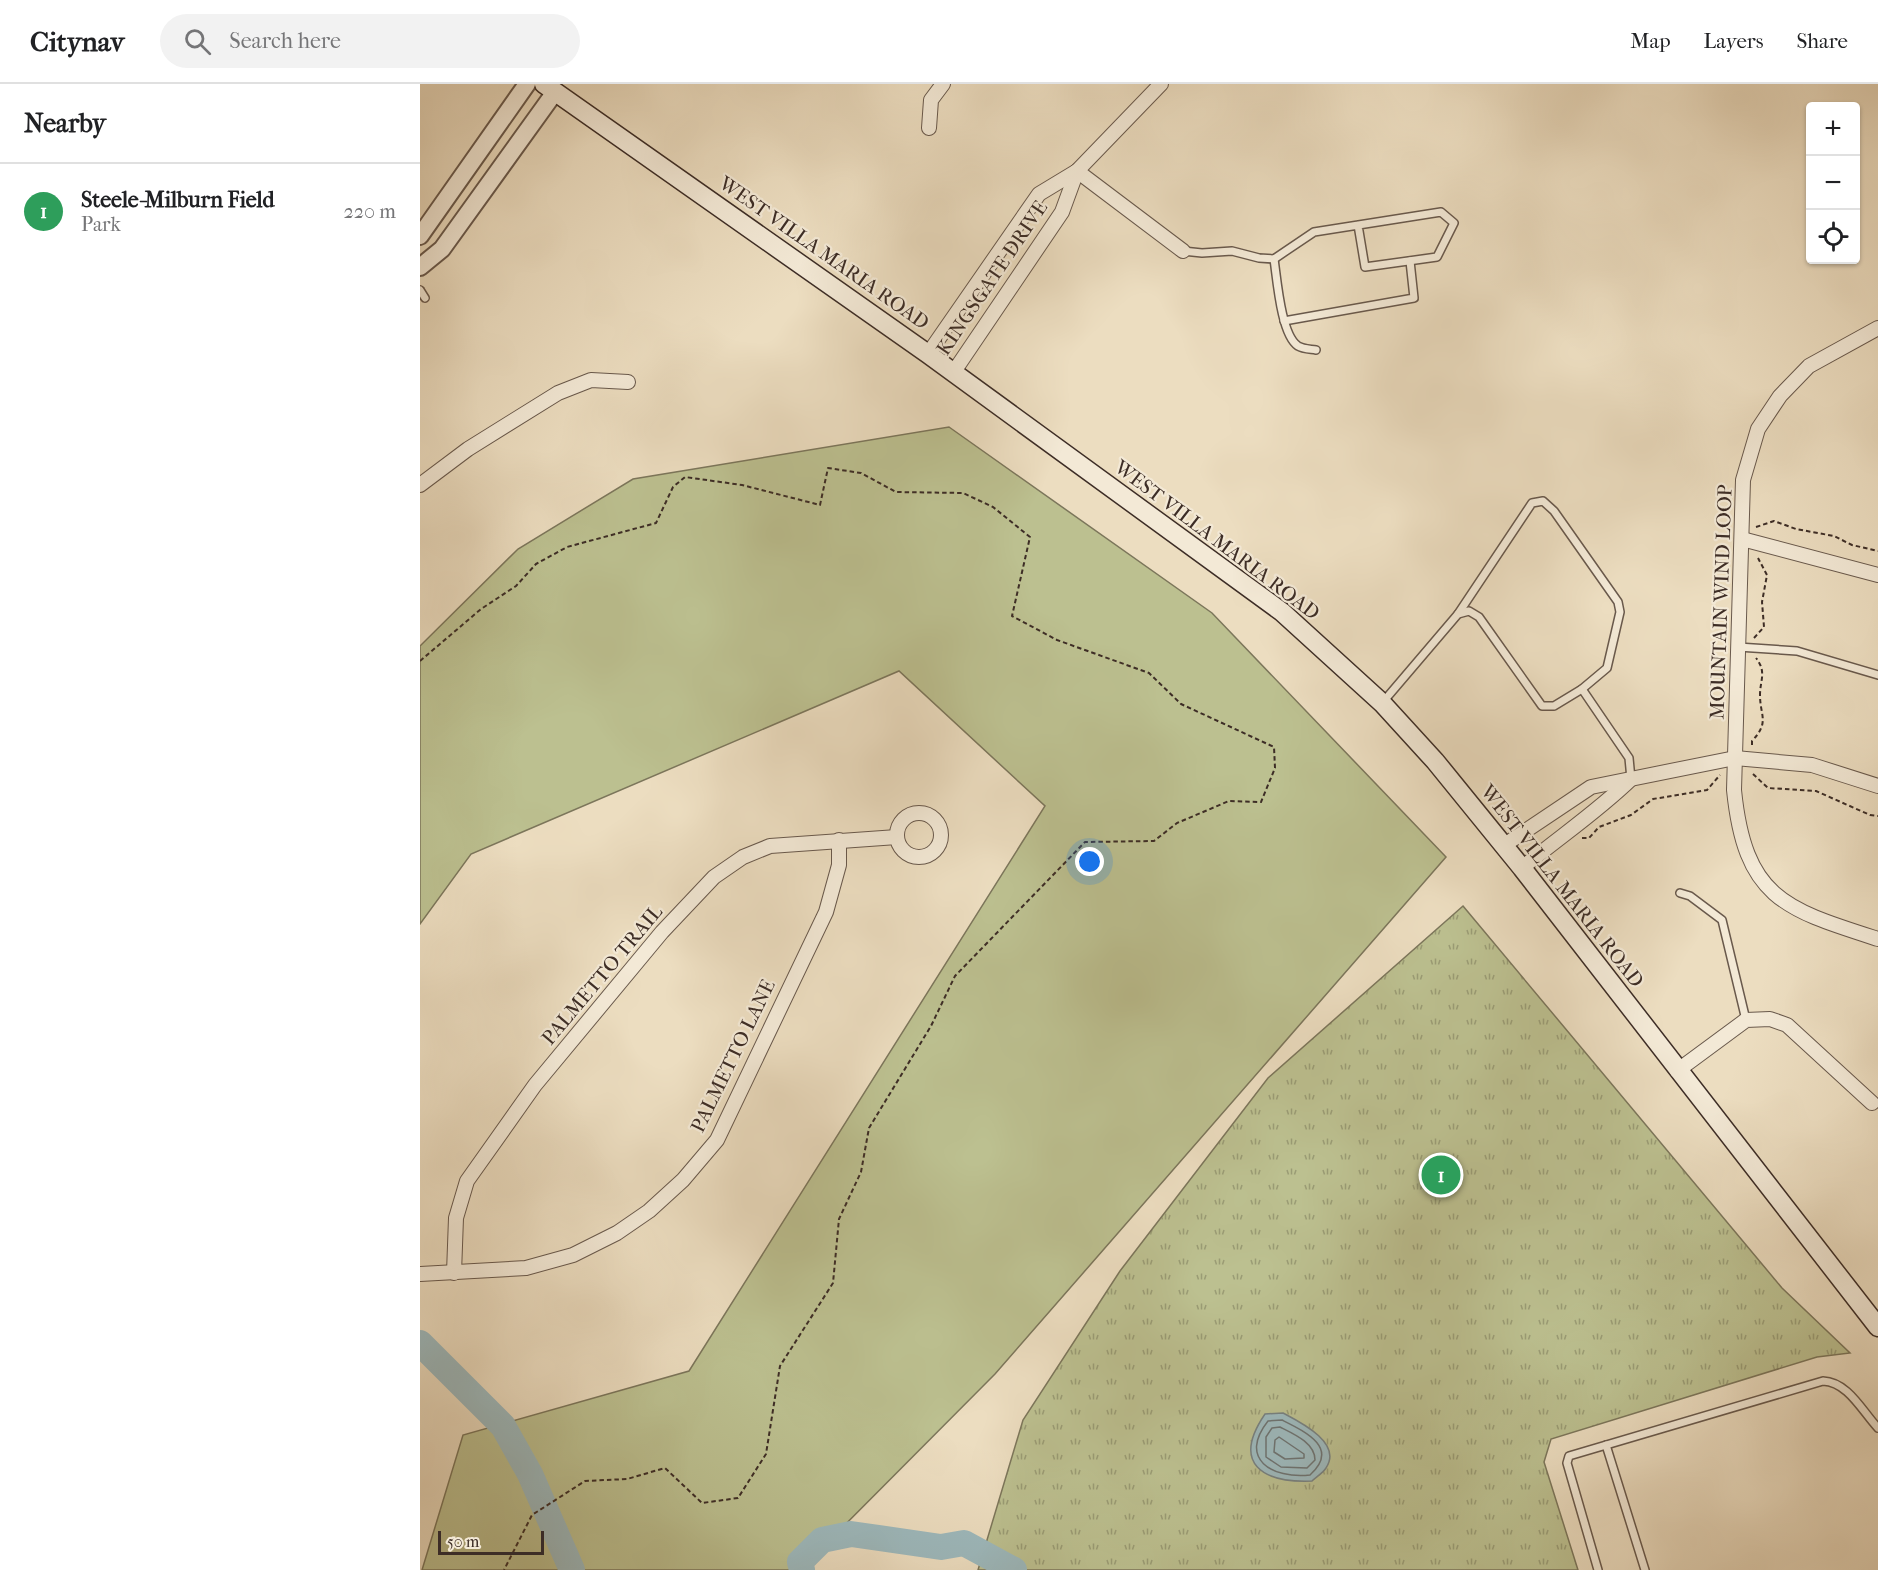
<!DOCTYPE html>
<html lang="en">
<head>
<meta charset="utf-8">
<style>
  :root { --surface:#fff; --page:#f2f2f2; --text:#202124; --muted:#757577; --line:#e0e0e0; --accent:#0b8043 }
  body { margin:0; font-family:"IM FELL French Canon",serif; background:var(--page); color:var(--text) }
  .controls { position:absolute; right:18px; top:18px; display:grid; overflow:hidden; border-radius:6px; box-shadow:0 2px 4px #0004 }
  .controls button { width:54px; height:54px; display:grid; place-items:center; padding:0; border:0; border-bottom:2px solid var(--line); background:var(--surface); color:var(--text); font:30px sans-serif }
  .scale { position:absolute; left:18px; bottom:15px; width:106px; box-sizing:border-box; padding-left:6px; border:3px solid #3d2d26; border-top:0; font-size:16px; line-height:21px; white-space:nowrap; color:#3d2d26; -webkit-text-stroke:4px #f3e9d6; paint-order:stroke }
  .you { position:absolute; left:670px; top:778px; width:21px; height:21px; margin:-15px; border:4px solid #fff; border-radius:50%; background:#1a73e8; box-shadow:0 0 0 9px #1a73e833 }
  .badge { display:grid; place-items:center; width:39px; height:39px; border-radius:50%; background:var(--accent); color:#fff; font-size:20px; font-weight:700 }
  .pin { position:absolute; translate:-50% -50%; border:3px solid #fff; box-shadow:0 2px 6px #0006 }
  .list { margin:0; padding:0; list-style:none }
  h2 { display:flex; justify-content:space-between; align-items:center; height:78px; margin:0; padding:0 24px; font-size:26px }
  h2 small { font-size:20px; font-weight:400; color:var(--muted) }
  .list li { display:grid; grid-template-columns:39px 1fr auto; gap:18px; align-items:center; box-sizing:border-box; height:96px; padding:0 24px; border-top:2px solid var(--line) }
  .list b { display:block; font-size:22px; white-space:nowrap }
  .list p { margin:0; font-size:20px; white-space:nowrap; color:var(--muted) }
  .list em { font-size:20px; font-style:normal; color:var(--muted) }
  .icon { flex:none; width:33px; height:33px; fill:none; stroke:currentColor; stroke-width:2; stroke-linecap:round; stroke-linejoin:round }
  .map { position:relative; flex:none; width:1458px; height:1486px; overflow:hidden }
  header { display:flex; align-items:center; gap:36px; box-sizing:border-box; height:84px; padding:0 30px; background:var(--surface); border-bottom:2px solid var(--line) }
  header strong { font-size:28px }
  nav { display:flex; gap:33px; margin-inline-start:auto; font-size:21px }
  .search { width:420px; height:54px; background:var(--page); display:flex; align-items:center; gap:15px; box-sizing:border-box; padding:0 21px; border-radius:33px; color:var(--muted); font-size:22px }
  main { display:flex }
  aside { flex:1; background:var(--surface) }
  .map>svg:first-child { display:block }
</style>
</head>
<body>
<header>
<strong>Citynav</strong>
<div class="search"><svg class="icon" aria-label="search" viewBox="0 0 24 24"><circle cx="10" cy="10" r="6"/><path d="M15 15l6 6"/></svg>Search here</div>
<nav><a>Map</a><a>Layers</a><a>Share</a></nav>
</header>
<main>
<aside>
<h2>Nearby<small></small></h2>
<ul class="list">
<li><span class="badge" style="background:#2e9e5b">1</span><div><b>Steele-Milburn Field</b><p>Park</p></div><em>220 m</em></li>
</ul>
</aside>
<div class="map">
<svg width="1458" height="1486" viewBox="0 0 1458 1486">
  <defs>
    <pattern id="park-tufts" width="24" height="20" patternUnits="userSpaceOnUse" patternTransform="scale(1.5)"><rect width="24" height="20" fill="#bcc090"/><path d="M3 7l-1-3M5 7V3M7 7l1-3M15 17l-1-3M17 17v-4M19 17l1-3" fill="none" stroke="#9a9c75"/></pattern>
  </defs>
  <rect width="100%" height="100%" fill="#ecddc0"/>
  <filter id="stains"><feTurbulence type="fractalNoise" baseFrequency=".00333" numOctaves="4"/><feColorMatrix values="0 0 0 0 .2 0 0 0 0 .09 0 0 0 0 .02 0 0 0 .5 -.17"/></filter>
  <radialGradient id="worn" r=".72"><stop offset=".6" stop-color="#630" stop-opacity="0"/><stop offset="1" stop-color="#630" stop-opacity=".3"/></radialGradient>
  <path fill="#bcc090" stroke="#7c765b" stroke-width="1.5" d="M529 343 792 529 1026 773 575 1290 380 1486H2L43 1351 269 1287 625 722 479 587 51 770 0 840V562L98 465 213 395Z"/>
  <path fill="url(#park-tufts)" stroke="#7c765b" stroke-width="1.5" d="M1043 822 1362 1204 1430 1269 1397 1273 1131 1355 1124 1378 1158 1486H558L603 1336 700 1187 848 994Z"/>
  <path fill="#9db9bd" stroke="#778181" stroke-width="1.5" d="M863 1329C880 1338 923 1359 906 1384 903 1389 896 1393 892 1397 843 1399 811 1380 845 1330Z"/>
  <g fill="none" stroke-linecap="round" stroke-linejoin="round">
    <g stroke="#6d7372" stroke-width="1.5">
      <path d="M862 1336C886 1348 920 1364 890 1391 852 1395 818 1375 848 1337Z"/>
      <path d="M860 1343C874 1350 895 1359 895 1376L887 1384 861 1383 846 1373V1353L852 1344Z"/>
      <path d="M859 1353 884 1370V1374L865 1375 854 1368 855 1356Z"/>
    </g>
    <g stroke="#9db9bd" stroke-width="26">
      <path d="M0 1259 83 1342 110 1390 152 1486"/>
      <path d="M382 1486 380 1478 402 1456 431 1450 521 1463 544 1459 594 1486"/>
    </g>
    <defs>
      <g id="service">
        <path d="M763 167 782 169 812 167 839 174 854 175 894 148 1021 128 1034 139 1017 173 945 183 938 141"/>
        <path d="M854 175C857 195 861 251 878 262 883 265 890 265 896 266"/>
        <path d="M0 206 5 214"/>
        <path d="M864 237 994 214 990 177"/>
        <path d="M1038 530 1112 419 1123 417 1134 427 1198 518 1200 528 1187 584 1162 605"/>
        <path d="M1318 563 1377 567 1458 591"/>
        <path d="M963 618 1038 530 1049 527 1059 533 1122 622H1134L1162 605 1209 674 1211 695"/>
        <path d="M1260 809 1270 812 1302 836 1326 936"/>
        <path d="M1186 1361 1225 1486"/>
        <path d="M1178 1486 1147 1379 1149 1372 1403 1297C1428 1298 1442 1327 1458 1344"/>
      </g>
      <g id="minor">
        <path d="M509 44 511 16 523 0"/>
        <path d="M657 87 763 167"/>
        <path d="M1458 244 1389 282 1360 312 1338 345 1323 396 1314 706C1325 814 1364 825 1458 855"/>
        <path d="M508 270 619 110 657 87 741 0"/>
        <path d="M533 289 642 128 657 87"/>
        <path d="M0 401 48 365 138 309 171 296 208 298"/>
        <path d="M1322 455 1458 491"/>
        <circle cx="499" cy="751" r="22"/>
        <path d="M1083 762 1171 703 1315 674 1392 681 1458 702"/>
        <path d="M1102 784C1138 754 1177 728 1211 695"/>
        <path d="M1257 987 1326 936 1350 935 1367 941 1452 1019"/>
        <path d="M34 1189 36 1134 47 1097 115 1001 242 848 294 793 323 773 350 762 477 753"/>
        <path d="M0 1190 106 1184 153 1171 197 1149 229 1127 263 1096 297 1056 406 828 419 781V756"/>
      </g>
      <g id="tertiary">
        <path d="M0 152 107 0"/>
        <path d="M0 183 22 165 135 8"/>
      </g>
      <path id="secondary" d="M124 0 508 270 862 528 962 619 1015 677 1102 784 1458 1243"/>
    </defs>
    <use href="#service" stroke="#69594c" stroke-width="10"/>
    <use href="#minor" stroke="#69594c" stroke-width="16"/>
    <use href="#tertiary" stroke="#69594c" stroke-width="20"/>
    <use href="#secondary" stroke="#3d2d26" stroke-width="21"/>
    <g stroke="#3d2d26" stroke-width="2" stroke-dasharray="4.5 3" stroke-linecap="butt">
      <path d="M1336 443 1354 437 1376 445 1414 452 1432 461 1458 467"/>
      <path d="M1334 554 1344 543 1342 518 1347 491 1338 474"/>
      <path d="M0 577 61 525 96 502 116 480 147 463 236 439 253 403 265 393 322 401 400 421 408 384 441 389 476 408 543 409 573 423 610 453 592 532 637 556 729 589 761 620 854 663 855 684 841 718 809 717 757 739 734 757 665 758 535 892 511 942 449 1044 441 1088 419 1135 413 1199 360 1282 346 1370 318 1414 282 1419 245 1384 207 1395 165 1397 112 1431 84 1486"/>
      <path d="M1332 661V657C1350 638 1340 632 1340 611 1340 596 1347 588 1336 574"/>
      <path d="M1333 690 1348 704 1396 707 1450 731 1458 732"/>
      <path d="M1162 754H1169L1179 743 1211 731 1233 715 1287 706 1300 691"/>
    </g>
    <use href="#service" stroke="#f3e9d6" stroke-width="7"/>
    <use href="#minor" stroke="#f3e9d6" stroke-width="14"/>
    <use href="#tertiary" stroke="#f3e9d6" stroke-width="16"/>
    <use href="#secondary" stroke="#f3e9d6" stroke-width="18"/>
  </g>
  <g text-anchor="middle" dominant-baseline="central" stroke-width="4.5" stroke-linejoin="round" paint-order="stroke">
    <g font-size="20" fill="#3d2d26" stroke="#f3e9d6">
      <text transform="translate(404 169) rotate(35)">WEST VILLA MARIA ROAD</text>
      <text transform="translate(572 194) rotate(-56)">KINGSGATE DRIVE</text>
      <text transform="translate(797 456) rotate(37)">WEST VILLA MARIA ROAD</text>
      <text transform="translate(1301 518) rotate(-88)">MOUNTAIN WIND LOOP</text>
      <text transform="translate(1142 802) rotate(52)">WEST VILLA MARIA ROAD</text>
      <text transform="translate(182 891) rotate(-50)">PALMETTO TRAIL</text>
      <text transform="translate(313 972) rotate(-64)">PALMETTO LANE</text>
    </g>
  </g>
  <rect width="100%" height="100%" filter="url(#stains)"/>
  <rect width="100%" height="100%" fill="url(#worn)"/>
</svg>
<div class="controls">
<button>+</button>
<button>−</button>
<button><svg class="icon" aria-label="locate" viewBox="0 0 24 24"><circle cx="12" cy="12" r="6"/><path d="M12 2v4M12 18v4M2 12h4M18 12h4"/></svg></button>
</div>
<div class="scale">50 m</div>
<div class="you"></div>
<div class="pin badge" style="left:1021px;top:1091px;background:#2e9e5b">1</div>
</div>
</main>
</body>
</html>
